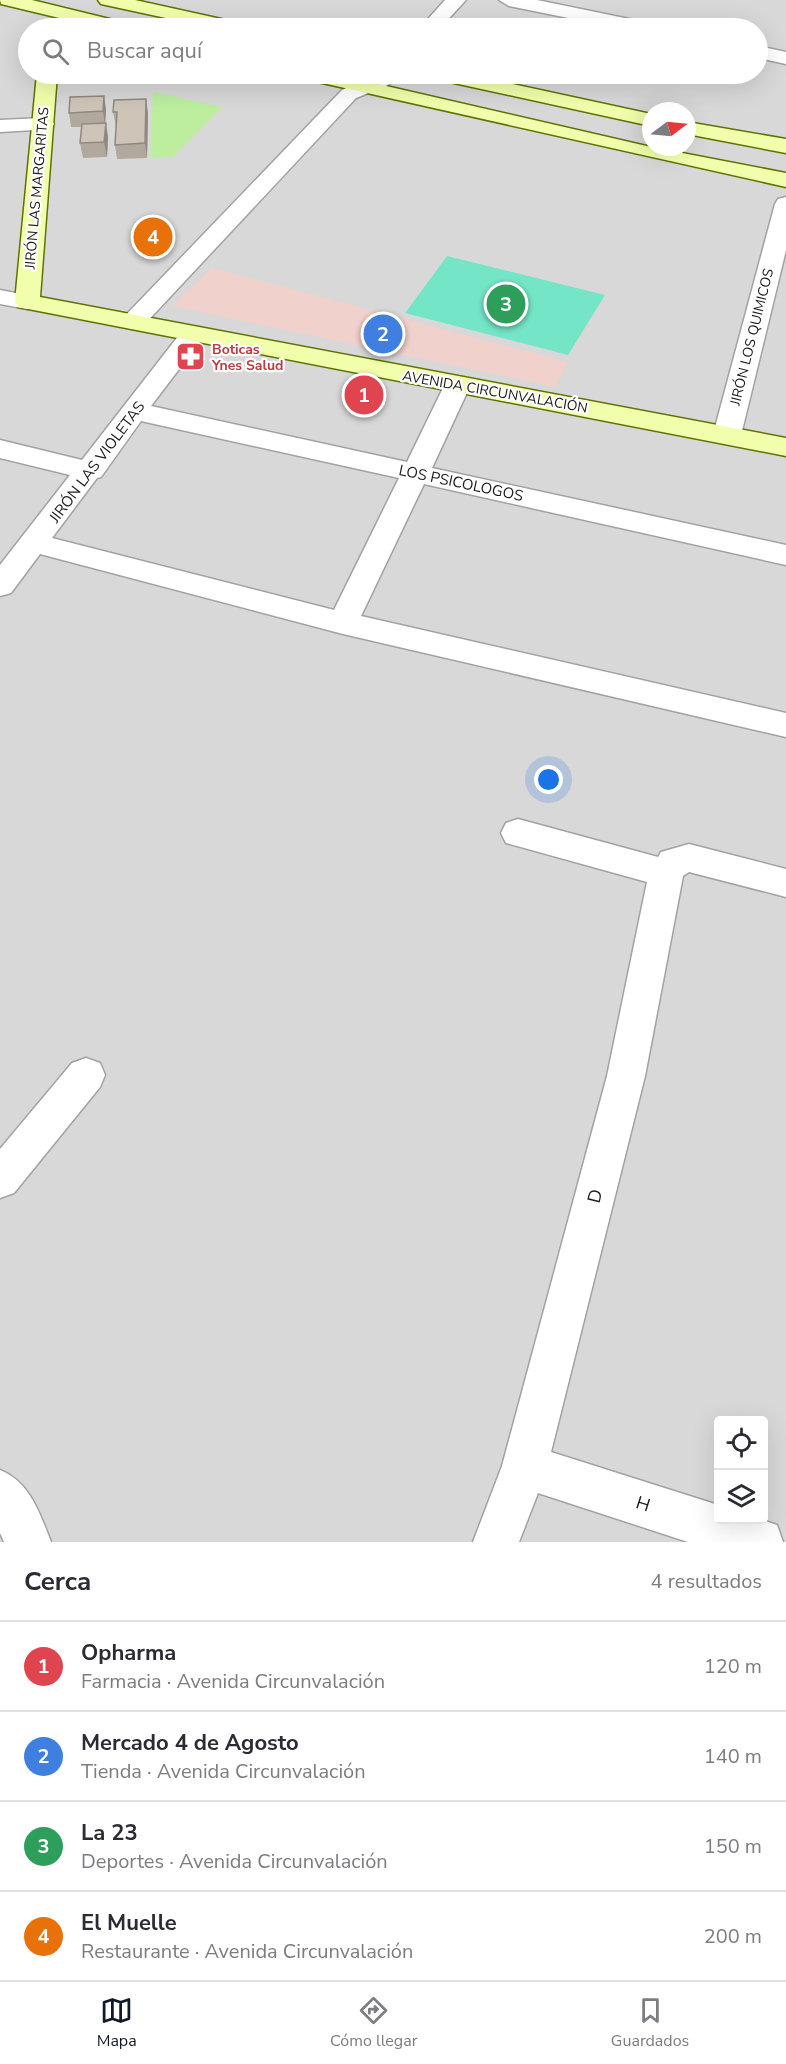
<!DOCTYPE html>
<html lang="es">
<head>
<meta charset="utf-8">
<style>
  :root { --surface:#fff; --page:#f7f7f7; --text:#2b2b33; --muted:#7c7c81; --line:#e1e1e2; --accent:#111827 }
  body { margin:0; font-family:"Nunito Sans",sans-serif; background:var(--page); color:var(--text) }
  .controls { position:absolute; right:18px; bottom:18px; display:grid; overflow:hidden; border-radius:6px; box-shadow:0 6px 24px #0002 }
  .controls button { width:54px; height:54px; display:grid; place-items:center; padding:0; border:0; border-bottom:2px solid var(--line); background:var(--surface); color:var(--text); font:30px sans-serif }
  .compass { position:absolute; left:642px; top:102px; width:54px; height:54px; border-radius:50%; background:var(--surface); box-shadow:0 6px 24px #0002; rotate:74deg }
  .you { position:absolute; left:549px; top:780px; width:21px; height:21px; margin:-15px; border:4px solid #fff; border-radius:50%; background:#1a73e8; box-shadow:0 0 0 9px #1a73e833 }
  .badge { display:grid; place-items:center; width:39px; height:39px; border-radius:50%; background:var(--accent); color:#fff; font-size:20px; font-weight:700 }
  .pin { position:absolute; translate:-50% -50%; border:3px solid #fff; box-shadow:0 2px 6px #0006 }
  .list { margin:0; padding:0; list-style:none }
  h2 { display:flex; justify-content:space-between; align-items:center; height:78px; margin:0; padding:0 24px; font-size:26px }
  h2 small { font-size:20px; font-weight:400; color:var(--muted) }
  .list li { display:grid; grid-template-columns:39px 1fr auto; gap:18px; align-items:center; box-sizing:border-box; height:90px; padding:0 24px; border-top:2px solid var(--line) }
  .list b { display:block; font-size:22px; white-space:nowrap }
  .list p { margin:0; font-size:20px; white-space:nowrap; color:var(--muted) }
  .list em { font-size:20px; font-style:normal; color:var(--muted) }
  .icon { flex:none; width:33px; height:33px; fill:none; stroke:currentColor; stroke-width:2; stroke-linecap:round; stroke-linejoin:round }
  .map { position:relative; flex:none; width:786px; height:1542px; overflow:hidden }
  .search { position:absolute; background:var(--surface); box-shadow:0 6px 24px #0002; left:18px; right:18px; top:18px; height:66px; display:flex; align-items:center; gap:15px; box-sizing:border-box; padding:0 21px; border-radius:33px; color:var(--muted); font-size:22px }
  .sheet { height:438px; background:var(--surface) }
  nav { display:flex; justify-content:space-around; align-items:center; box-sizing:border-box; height:84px; border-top:2px solid var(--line); background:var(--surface); font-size:16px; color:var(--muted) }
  nav a { display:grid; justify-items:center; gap:3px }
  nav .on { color:var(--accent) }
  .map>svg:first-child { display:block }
</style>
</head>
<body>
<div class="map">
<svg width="786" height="1542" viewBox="0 0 786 1542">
  <rect width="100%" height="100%" fill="#eeebdf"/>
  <path fill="#d9d8d8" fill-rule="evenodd" d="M0 0H786V1542H0ZM28 28H758V74H28ZM651 111H687V147H651ZM718 1420H764V1520H718Z"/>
  <path fill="#f1d1cb" d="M212 268 568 362 555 387 172 306Z"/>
  <path fill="#bcee9e" d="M153 92 222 107 173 157 150 158Z"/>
  <path fill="#74e6c7" d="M447 256 605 295 568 355 405 313Z"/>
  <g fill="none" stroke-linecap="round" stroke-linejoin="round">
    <defs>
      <g id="street">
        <path d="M445 0H466L440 28H420Z"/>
        <path d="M499 0H537L644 22 651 24 654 28H618L509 6Z"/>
        <path d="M758 46 786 52V64L758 58Z"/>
        <path d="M377 74H398L388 85 356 98 142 327 133 329 124 327 121 322 124 317 342 90Z"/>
        <path d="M43 118 51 119 54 124 51 129 0 132V120Z"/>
        <path d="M786 197V250L741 435 737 441 727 444 717 441 713 435 775 204 778 199Z"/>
        <path d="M0 290 36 297 39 302 36 307 27 309 0 304Z"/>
        <path d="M192 327 201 330 205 335 151 406 407 462 444 386 448 380 457 378 466 380 470 386 432 468 786 545V565L424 484 361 616 786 713V737L343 634 40 554 11 593 0 596V565L70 475 0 458V440L82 460 183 330ZM141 421 399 478 334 610 52 538 97 478 101 477Z"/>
        <path d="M518 819 658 857 661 852 689 844 786 869V897L689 872 683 876 645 1076 551 1452 718 1505V1520H762L777 1525 783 1542H688L538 1493 519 1542H473L502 1466 607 1076 647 882 506 843 501 833 506 823Z"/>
        <path d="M86 1058 100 1063 105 1075 100 1087 14 1193 0 1198V1149L72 1063Z"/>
        <path d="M0 1470C30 1482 40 1514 51 1542H4L0 1533Z"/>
      </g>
      <g id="secondary">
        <path d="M0 0H32L130 24 133 28H101L1 4Z"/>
        <path d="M98 0H135L244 24 247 28H212L101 4Z"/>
        <path d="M37 74H57L40 297 786 438V456L18 307 15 302Z"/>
        <path d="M299 74H334L651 147 786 173V187L309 80 302 78Z"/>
        <path d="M430 74H466L651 114V126L440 80 433 78Z"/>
        <path d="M687 122 786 139V153L687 134Z"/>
      </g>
    </defs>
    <use href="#street" stroke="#a2a2a2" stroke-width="3"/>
    <use href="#secondary" stroke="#5a7400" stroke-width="3"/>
    <use href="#street" fill="#fff" fill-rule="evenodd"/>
    <use href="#secondary" fill="#f1ffac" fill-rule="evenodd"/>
  </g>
  <g fill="#b1a99e">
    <path d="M104 96 106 110 105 123 108 137 107 157 83 158 80 143 82 127H71L69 113Z"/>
    <path d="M113 112 148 113 147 158 117 159 115 145 116 127Z"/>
  </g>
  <g fill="#908981">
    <path d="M104 96 106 110 105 126 103 111Z"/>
    <path d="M146 99 148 113 147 158 145 143Z"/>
    <path d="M106 123 108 137 107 157 104 142Z"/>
  </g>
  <g fill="#cec4b8" stroke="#908981" stroke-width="1.5">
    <path d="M104 96 103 111 69 113 70 97Z"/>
    <path d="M146 99 145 143 115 145 117 112H113L114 100Z"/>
    <path d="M106 123 104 142 80 143 82 124Z"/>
  </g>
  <defs>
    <symbol id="pharmacy-square" viewBox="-11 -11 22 22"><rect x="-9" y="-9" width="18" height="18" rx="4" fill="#e0444e" stroke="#fff"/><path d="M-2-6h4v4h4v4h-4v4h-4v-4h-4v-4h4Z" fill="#fff"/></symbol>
  </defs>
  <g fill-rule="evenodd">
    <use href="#pharmacy-square" x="174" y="340" width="33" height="33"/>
  </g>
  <g text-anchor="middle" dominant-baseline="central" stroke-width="4.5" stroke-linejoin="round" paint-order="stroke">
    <g font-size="14" fill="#1b1b1b" stroke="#fff">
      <text transform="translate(37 188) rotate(-85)">JIRÓN LAS MARGARITAS</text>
      <text transform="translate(752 337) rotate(-76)">JIRÓN LOS QUIMICOS</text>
      <text transform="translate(495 392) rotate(10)">AVENIDA CIRCUNVALACIÓN</text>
    </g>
    <g font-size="14" font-weight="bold" fill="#be3a42" stroke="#fff" text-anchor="start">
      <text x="212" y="349">Boticas<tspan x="212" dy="16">Ynes Salud</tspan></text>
    </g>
    <g font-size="15" fill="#1b1b1b" stroke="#fff">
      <text transform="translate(97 462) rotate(-53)">JIRÓN LAS VIOLETAS</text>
      <text transform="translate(461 483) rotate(12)">LOS PSICOLOGOS</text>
    </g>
    <g font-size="18" fill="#1b1b1b" stroke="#fff">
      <text transform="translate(595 1196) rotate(-76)">D</text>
      <text transform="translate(643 1504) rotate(18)">H</text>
    </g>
  </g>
</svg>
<div class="controls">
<button><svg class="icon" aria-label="locate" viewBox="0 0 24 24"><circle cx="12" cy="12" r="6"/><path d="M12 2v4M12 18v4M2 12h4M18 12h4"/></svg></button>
<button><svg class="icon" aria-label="layers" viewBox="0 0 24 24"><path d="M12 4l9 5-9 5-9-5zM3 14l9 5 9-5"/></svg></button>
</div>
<svg class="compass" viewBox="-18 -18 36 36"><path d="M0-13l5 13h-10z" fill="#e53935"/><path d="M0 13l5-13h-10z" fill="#7c7c81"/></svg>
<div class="you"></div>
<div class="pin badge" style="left:364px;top:395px;background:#e0444e">1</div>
<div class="pin badge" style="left:383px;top:334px;background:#3f7fe0">2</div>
<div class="pin badge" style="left:506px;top:304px;background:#2e9e5b">3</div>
<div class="pin badge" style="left:153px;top:237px;background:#e8710a">4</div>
<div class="search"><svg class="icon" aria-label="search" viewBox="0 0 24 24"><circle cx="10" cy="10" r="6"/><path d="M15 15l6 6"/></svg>Buscar aquí</div>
</div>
<section class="sheet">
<h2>Cerca<small>4 resultados</small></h2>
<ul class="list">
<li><span class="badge" style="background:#e0444e">1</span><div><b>Opharma</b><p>Farmacia · Avenida Circunvalación</p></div><em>120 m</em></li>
<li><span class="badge" style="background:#3f7fe0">2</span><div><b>Mercado 4 de Agosto</b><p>Tienda · Avenida Circunvalación</p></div><em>140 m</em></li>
<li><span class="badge" style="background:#2e9e5b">3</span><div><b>La 23</b><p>Deportes · Avenida Circunvalación</p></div><em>150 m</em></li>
<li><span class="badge" style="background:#e8710a">4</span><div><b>El Muelle</b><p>Restaurante · Avenida Circunvalación</p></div><em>200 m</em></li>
</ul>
</section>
<nav>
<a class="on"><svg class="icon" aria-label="map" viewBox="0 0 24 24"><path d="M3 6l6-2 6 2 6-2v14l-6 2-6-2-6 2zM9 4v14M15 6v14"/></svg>Mapa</a>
<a><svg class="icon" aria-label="directions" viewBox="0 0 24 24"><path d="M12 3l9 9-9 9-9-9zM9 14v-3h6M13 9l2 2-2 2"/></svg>Cómo llegar</a>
<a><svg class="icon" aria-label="saved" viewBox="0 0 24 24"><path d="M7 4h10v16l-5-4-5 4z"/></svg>Guardados</a>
</nav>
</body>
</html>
